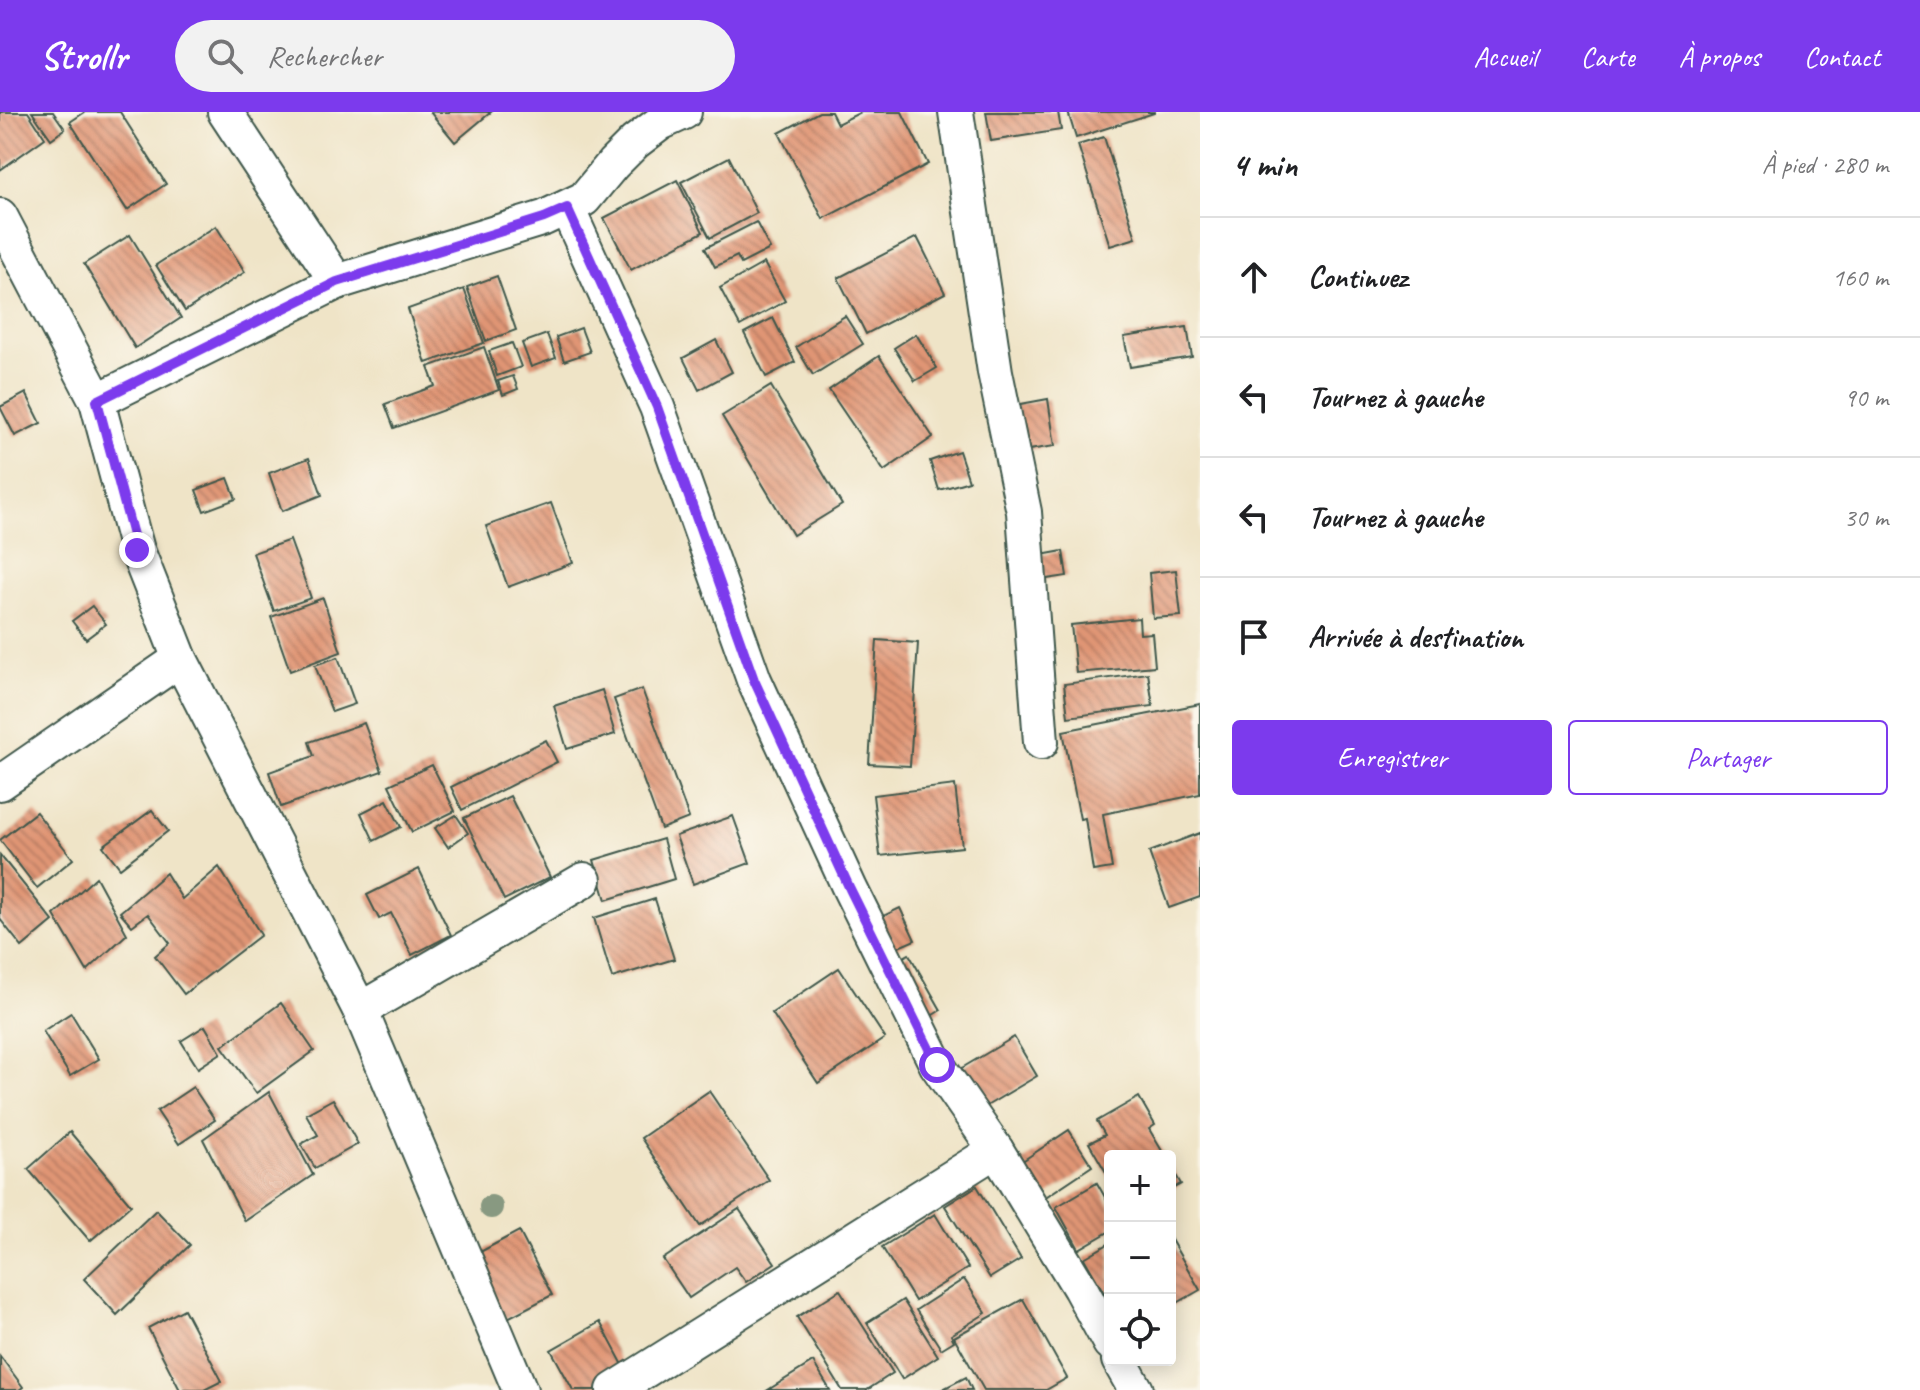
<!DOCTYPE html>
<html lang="fr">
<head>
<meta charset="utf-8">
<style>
  :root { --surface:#fff; --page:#f2f2f2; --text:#202124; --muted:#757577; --line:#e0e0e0; --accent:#7c3aed }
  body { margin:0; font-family:Caveat,sans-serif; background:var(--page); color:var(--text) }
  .controls { position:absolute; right:24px; bottom:24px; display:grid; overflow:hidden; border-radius:8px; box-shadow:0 4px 20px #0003 }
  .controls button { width:72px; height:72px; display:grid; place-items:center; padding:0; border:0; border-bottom:2px solid var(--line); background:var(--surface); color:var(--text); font:40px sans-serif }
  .stop { position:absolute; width:24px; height:24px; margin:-18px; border:6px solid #7c3aed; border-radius:50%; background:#fff }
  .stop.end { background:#7c3aed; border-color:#fff; box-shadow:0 2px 8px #0008 }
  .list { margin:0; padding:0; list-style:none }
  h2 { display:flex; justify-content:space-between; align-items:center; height:104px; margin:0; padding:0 32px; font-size:34px }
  h2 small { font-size:26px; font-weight:400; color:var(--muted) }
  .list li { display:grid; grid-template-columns:52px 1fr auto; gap:24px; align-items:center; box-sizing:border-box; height:120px; padding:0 32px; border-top:2px solid var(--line) }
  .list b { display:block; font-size:30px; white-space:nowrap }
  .list em { font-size:26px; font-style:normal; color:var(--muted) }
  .actions { display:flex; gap:16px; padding:24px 32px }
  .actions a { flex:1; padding:18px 0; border:2px solid var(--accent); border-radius:8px; text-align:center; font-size:28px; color:var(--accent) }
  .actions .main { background:var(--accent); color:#fff }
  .icon { flex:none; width:44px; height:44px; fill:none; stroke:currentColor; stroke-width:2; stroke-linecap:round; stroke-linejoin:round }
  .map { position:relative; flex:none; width:1200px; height:1278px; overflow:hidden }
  header { display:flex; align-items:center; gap:48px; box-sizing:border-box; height:112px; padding:0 40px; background:var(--accent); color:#fff }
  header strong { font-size:38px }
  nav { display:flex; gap:44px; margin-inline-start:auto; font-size:28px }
  .search { width:560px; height:72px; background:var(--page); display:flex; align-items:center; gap:20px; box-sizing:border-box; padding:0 28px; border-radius:44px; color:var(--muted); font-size:30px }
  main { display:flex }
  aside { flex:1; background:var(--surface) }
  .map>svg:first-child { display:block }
</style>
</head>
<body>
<header>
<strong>Strollr</strong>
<div class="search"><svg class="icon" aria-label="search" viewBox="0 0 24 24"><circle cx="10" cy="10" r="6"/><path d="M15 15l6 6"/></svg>Rechercher</div>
<nav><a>Accueil</a><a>Carte</a><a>À propos</a><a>Contact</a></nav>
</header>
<main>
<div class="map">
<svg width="1200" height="1278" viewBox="0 0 1200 1278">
  <defs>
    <pattern id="building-back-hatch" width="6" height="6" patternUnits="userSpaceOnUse" patternTransform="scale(2)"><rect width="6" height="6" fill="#e09575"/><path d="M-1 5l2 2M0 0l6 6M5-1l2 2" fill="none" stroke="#b57b61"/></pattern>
  </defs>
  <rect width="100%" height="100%" fill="#fbf7ec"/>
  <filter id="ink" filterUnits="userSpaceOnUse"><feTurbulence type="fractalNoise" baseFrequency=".0125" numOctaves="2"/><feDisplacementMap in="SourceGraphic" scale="16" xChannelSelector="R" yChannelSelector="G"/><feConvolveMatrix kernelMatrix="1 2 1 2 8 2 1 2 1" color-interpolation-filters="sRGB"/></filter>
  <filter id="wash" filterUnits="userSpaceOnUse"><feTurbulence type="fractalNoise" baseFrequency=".006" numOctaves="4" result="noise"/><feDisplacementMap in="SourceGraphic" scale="32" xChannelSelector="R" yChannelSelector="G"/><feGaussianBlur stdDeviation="1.8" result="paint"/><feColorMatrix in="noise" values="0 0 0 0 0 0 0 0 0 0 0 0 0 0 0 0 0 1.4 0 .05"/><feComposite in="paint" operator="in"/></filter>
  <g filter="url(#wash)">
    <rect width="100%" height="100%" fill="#efe4c7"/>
    <g id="blocks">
      <g fill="url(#building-back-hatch)">
        <path d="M0 0H28L45 26 0 58Z"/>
        <path d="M32 0H53L65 17 51 27Z"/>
        <path d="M85 0H120L166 72 127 98 70 10Z"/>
        <path d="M430 0H491L455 30Z"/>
        <path d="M819 0H831L837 12 861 0H902L928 52 823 107 779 21Z"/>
        <path d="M986 0H1058L1061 18 991 29Z"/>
        <path d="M1068 0H1154V1L1076 26Z"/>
        <path d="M1104 25 1136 126 1110 134 1078 33Z"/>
        <path d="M729 45 757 101 710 126 681 70Z"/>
        <path d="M677 68 703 120 631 158 604 106Z"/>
        <path d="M756 110 770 137 741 152 737 144 715 155 705 136Z"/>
        <path d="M216 114 245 160 185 199 156 153Z"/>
        <path d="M130 123 181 206 135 236 84 152Z"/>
        <path d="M917 125 945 181 866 222 838 166Z"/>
        <path d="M764 151 785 189 740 214 720 176Z"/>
        <path d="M497 164 516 218 486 229 467 175Z"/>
        <path d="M464 177 484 231 426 251 408 197Z"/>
        <path d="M845 204 863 232 813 263 796 235Z"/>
        <path d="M773 206 795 250 766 265 744 221Z"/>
        <path d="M1187 215 1192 245 1130 255 1124 225Z"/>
        <path d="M581 216 590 240 564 249 556 225Z"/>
        <path d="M547 222 556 246 531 255 522 231Z"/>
        <path d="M916 222 937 256 915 269 894 236Z"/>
        <path d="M716 228 732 260 699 278 683 246Z"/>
        <path d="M512 231 521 255 497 264 489 239Z"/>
        <path d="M484 235 499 278 394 316 385 292 435 274 428 255Z"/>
        <path d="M879 244 933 325 884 359 829 278Z"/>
        <path d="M513 264 518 277 503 283 498 269Z"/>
        <path d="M771 274 842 393 793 423 722 304Z"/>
        <path d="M26 281 41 311 15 324 0 295Z"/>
        <path d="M1048 287 1055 334 1022 339 1015 293Z"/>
        <path d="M959 339 969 369 939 378 930 349Z"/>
        <path d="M309 346 322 383 282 399 269 361Z"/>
        <path d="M228 366 236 387 204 399 196 378Z"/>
        <path d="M551 391 573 451 508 475 486 414Z"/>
        <path d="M290 428 311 486 274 499 253 441Z"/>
        <path d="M1063 439 1067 464 1034 469 1030 445Z"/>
        <path d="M1176 458 1181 504 1153 506 1149 461Z"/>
        <path d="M323 486 341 540 290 559 271 505Z"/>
        <path d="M92 494 106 512 86 527 72 509Z"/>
        <path d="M1139 506 1140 522 1152 521 1155 554 1076 561 1071 513Z"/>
        <path d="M877 528 918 531 910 654 869 652Z"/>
        <path d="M338 545 355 592 332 600 315 553Z"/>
        <path d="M1148 561 1153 594 1068 605 1064 572Z"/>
        <path d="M642 577 689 706 661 717 614 587Z"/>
        <path d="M602 578 615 622 567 637 554 594Z"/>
        <path d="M1200 592V682L1103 702 1112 756 1093 759 1085 706 1080 707 1063 619Z"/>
        <path d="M364 611 382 659 281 695 269 660 314 644 309 630Z"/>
        <path d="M546 628 557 650 462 698 451 675Z"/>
        <path d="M432 653 455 699 412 720 389 673Z"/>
        <path d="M955 673 962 735 880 744 873 683Z"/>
        <path d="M510 684 550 765 504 788 464 706Z"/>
        <path d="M387 688 401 715 374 729 361 701Z"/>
        <path d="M152 698 168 719 120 756 103 734Z"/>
        <path d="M36 700 73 747 37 776 0 728Z"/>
        <path d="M456 703 468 721 448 735 435 716Z"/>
        <path d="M733 704 750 751 693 772 676 724Z"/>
        <path d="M1200 721V785L1169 796 1149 740Z"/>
        <path d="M663 727 674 767 606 788 594 748Z"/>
        <path d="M0 743 53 809 22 835 0 807Z"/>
        <path d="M219 755 261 823 184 882 155 844 170 831 148 802 132 814 120 800 166 761 182 787Z"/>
        <path d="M419 757 451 823 412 843 391 801 379 807 367 783Z"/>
        <path d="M96 765 127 822 87 859 54 803Z"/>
        <path d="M655 787 674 847 612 866 594 806Z"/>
        <path d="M900 796 915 828 892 838 877 807Z"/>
        <path d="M909 842 941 898 923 909 891 852Z"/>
        <path d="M839 856 885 926 818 971 772 901Z"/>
        <path d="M281 891 314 939 256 981 222 934Z"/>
        <path d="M71 901 99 947 70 964 43 919Z"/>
        <path d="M205 914 221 941 198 956 181 929Z"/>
        <path d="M1014 925 1037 964 973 1002 950 963Z"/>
        <path d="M193 975 215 1008 179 1032 157 999Z"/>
        <path d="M709 979 769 1068 700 1114 641 1026Z"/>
        <path d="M269 980 313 1063 245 1109 203 1027Z"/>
        <path d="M1139 985 1155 1013 1149 1017 1165 1044H1110V1067L1089 1031 1105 1023 1097 1009Z"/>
        <path d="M333 987 358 1032 315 1056 301 1032 318 1023 306 1002Z"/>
        <path d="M1069 1018 1092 1054 1041 1088 1018 1052Z"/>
        <path d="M70 1020 131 1093 90 1129 28 1057Z"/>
        <path d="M1170 1053 1181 1072 1170 1078Z"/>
        <path d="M1097 1071 1110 1094V1119L1079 1137 1056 1095Z"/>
        <path d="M977 1074 1021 1147 990 1166 945 1094Z"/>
        <path d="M739 1097 775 1151 746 1170 735 1155 689 1186 663 1147Z"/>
        <path d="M156 1098 190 1133 117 1203 84 1167Z"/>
        <path d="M935 1102 968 1156 915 1189 882 1135Z"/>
        <path d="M519 1119 552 1183 504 1208 471 1145Z"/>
        <path d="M1170 1126 1200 1178 1170 1195Z"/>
        <path d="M1110 1131V1178L1104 1181 1084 1146Z"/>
        <path d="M964 1167 986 1201 951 1223 954 1229 941 1237 916 1198Z"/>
        <path d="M840 1178 893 1261 867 1278H842L797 1205Z"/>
        <path d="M1023 1187 1067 1266 1046 1278H984L954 1225Z"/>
        <path d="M903 1188 938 1244 902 1267 867 1211Z"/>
        <path d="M184 1197 222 1269 204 1278H180L148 1216Z"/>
        <path d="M600 1210 630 1266 608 1278H573L551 1238Z"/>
        <path d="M0 1244 23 1275 19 1278H0Z"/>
        <path d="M813 1250 830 1278H768Z"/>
        <path d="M966 1265 972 1278H941Z"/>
      </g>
    </g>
  </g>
  <g filter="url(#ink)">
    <use href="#blocks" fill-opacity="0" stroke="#3e564a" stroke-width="2"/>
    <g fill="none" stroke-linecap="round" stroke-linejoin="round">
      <defs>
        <g id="street">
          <path d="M225 0 337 170"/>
          <path d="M956 0 995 260 1024 400 1041 630"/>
          <path d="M567 96 657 295 754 568 850 777 937 953 996 1038 1080 1176 1110 1231"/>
          <path d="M0 104 97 289 137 438 180 547 360 898 520 1278"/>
          <path d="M97 289 337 170 544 106 584 87 613 52 635 30 660 11 684 0"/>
          <path d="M0 671 180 547"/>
          <path d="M360 898 584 768"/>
          <path d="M1119 1248 1136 1278"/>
          <path d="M614 1278 996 1038"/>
        </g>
      </defs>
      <use href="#street" stroke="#3e564a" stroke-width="38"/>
      <use href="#street" stroke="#fff" stroke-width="34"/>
    </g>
    <circle fill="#889981" cx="491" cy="1095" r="12"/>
  </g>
  <g fill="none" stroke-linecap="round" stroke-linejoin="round" filter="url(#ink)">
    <path stroke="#7c3aed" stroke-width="10" d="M137 438 97 289 337 170 544 106 567 96 657 295 754 568 850 777 937 953"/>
  </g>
</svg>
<div class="controls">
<button>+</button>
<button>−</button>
<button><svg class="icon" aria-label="locate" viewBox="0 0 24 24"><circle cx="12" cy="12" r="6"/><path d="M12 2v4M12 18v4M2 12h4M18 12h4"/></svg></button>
</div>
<div class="stop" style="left:937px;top:953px"></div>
<div class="stop end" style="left:137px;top:438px"></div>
</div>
<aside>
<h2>4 min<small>À pied · 280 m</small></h2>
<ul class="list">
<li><svg class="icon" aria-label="ahead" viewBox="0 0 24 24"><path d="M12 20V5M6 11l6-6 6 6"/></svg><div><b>Continuez</b></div><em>160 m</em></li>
<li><svg class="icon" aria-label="left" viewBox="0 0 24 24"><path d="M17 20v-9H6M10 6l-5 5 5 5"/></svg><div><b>Tournez à gauche</b></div><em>90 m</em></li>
<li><svg class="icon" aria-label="left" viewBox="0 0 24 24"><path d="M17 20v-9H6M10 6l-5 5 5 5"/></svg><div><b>Tournez à gauche</b></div><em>30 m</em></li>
<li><svg class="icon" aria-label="arrive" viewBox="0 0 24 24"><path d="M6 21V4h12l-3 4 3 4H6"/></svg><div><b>Arrivée à destination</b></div></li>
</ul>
<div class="actions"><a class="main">Enregistrer</a><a>Partager</a></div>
</aside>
</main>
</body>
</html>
